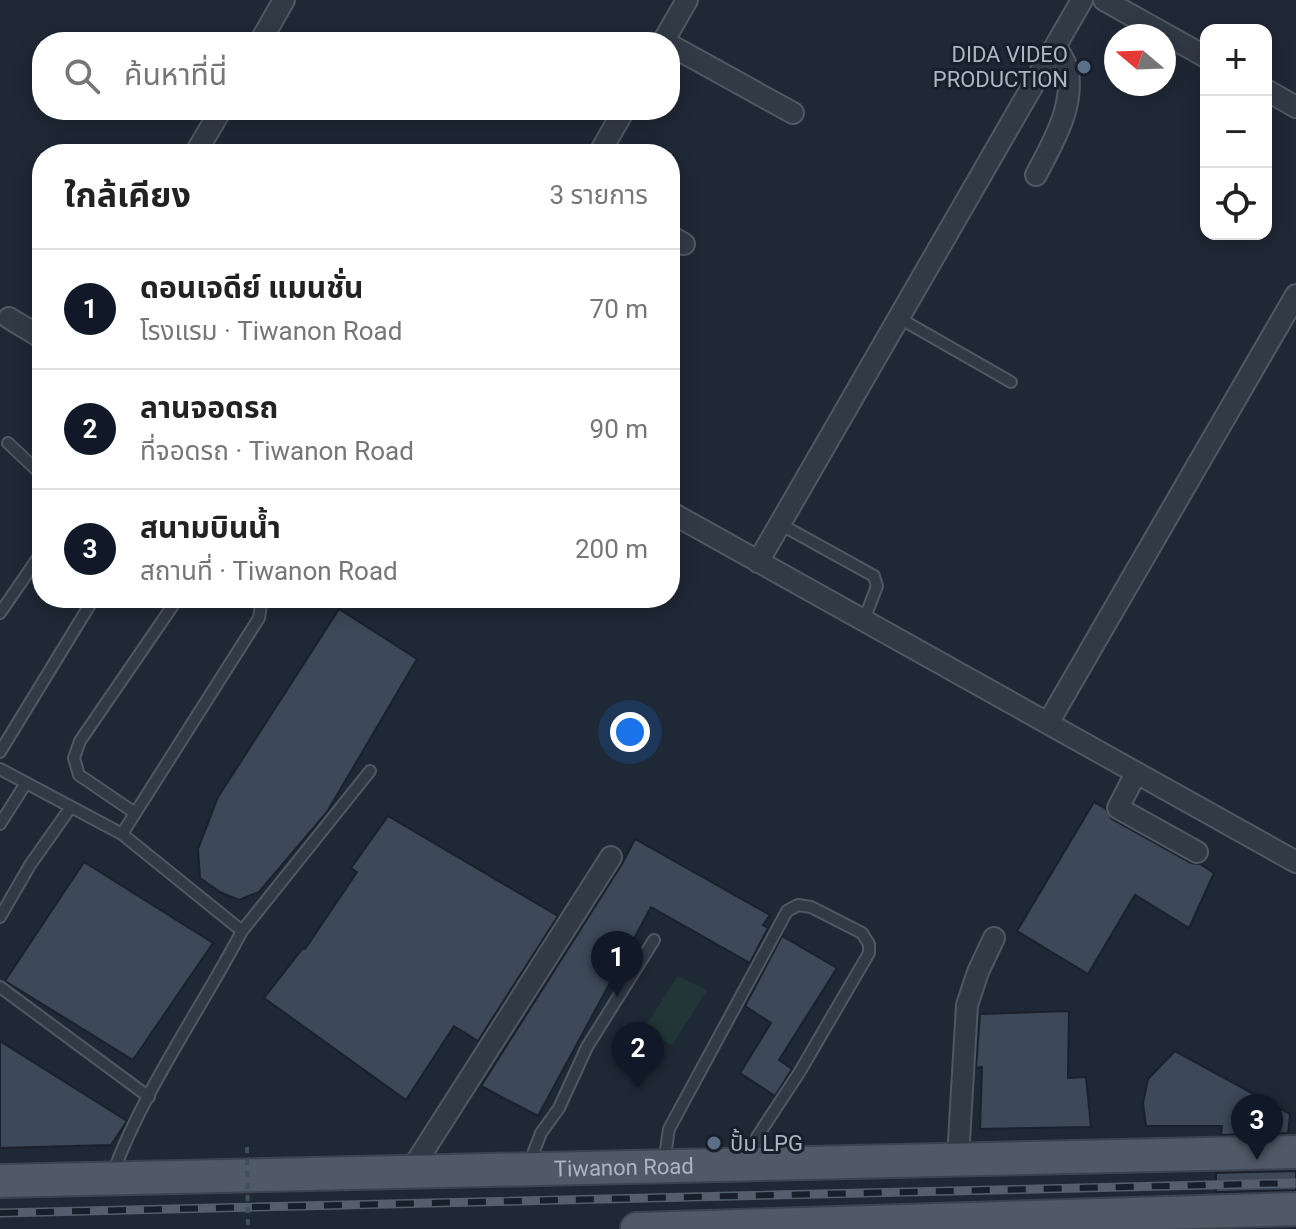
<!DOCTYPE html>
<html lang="th">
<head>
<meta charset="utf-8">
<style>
  :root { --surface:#fff; --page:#f2f2f2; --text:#222; --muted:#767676; --line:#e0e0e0; --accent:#111827 }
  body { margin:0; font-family:Roboto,"Noto Sans Thai",sans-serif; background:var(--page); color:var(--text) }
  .controls { position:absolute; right:24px; top:24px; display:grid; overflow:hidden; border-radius:16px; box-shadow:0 4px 20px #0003 }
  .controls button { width:72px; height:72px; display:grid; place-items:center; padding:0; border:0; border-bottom:2px solid var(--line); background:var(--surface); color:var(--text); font:40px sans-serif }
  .compass { position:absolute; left:1104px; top:24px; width:72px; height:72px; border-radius:50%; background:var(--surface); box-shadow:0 4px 20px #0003; rotate:289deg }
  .you { position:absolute; left:630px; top:732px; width:28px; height:28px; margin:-20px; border:6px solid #fff; border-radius:50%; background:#1a73e8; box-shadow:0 0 0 12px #1a73e833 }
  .badge { display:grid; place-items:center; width:52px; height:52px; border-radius:50%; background:var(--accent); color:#fff; font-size:26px; font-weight:700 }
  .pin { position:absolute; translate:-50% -66px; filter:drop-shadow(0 2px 4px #0008) }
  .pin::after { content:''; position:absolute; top:42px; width:28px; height:24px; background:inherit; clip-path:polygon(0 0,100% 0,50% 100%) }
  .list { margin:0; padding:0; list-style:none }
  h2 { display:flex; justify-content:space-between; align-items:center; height:104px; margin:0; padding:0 32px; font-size:34px }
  h2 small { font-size:26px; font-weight:400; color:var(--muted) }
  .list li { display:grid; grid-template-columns:52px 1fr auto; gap:24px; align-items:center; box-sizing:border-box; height:120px; padding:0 32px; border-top:2px solid var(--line) }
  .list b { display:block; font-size:30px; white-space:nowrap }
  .list p { margin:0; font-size:26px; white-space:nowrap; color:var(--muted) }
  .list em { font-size:26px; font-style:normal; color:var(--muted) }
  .icon { flex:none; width:44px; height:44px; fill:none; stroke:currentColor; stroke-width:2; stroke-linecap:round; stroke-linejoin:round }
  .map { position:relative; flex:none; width:1296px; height:1229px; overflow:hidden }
  .search { position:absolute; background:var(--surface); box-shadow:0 4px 20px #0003; left:32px; top:32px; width:648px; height:88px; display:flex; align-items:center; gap:20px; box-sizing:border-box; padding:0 28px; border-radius:32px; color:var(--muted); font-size:30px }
  .panel { position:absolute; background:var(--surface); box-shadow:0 4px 20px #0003; left:32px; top:144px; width:648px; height:464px; border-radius:32px }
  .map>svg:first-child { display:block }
</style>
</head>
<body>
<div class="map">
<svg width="1296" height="1229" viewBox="0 0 1296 1229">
  <rect width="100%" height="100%" fill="#1f2835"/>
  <path fill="#223537" d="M678 976 707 990 672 1046 644 1028Z"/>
  <g fill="#3d4858" stroke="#1a212c" stroke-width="2">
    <path d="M339 609 417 659 327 812 259 892 239 900 220 892 200 878 198 849 218 797Z"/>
    <path d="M1094 802 1105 808 1112 819 1191 863 1200 864 1214 873 1189 928 1135 895 1088 974 1017 931Z"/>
    <path d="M388 816 558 916 478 1041 454 1026 406 1100 264 998 303 948 305 949 357 872 351 868Z"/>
    <path d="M635 839 770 915 763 925 768 928 750 963 651 907 538 1116 481 1086 622 864Z"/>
    <path d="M84 862 213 943 133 1060 5 981Z"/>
    <path d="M782 936 837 968 779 1060 792 1069 775 1096 740 1073 771 1023 745 1006Z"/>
    <path d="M1069 1011 1068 1078 1086 1077 1091 1127 980 1129 982 1067 976 1068 980 1014Z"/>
    <path d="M0 1041 127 1121 111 1145 0 1148Z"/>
    <path d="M1175 1051 1290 1114 1288 1133 1221 1135 1222 1126H1146L1143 1103 1148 1079Z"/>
    <path d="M1296 1171V1190L1216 1192V1173Z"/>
  </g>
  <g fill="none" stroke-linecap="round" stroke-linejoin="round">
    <defs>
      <g id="lane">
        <path d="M899 318 1011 382"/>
        <path d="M8 443 42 475"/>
        <path d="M780 524 874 576 877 586 864 620"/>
        <path d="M0 613 42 552"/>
        <path d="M0 752 94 598"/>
        <path d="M0 769 122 834 242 931C201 1009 143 1091 113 1173"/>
        <path d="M135 813 79 775 74 758 80 741 178 598"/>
        <path d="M0 824 26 783"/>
        <path d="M122 834 259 618 262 598"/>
        <path d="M0 917 30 865 71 807"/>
        <path d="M242 931 370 771"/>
        <path d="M0 987 149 1097"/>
        <path d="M664 1163 669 1129 787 911 798 905 811 907 862 933 869 944V953L799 1073 757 1137 753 1159"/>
        <path d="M529 1164 541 1133 559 1108 587 1047 654 940"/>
      </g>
      <g id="street">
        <path d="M1104 0 1206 57"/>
        <path d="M260 42 284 0"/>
        <path d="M663 42 687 0"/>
        <path d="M670 45 793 113"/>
        <path d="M1266 90 1296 107"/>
        <path d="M195 154 221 110"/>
        <path d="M599 154 624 110"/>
        <path d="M1036 175C1052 144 1076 105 1067 68 1065 61 1059 53 1056 46"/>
        <path d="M670 236 684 244"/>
        <path d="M9 318 42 338"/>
        <path d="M670 512 1296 862"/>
        <path d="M758 562 1082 0"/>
        <path d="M1048 723 1296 295"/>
        <path d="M1136 773 1118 808 1197 852"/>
        <path d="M958 1158 967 1005 978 972 994 938"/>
        <path d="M410 1172 611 857"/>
      </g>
      <g id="primary">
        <path id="s1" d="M0 1181 1296 1152"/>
        <path d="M637 1229 1296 1209"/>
      </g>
    </defs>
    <use href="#lane" stroke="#505864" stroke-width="14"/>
    <use href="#street" stroke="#505864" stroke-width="24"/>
    <use href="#primary" stroke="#3c434f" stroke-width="36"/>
    <use href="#lane" stroke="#323a46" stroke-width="10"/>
    <use href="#street" stroke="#323a46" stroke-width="20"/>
    <use href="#primary" stroke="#505966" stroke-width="32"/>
    <defs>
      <path id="rail" d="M0 1213 1296 1183"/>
    </defs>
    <use href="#rail" stroke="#545e6d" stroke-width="9"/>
    <use href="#rail" stroke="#181f2a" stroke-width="6" stroke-dasharray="18" stroke-linecap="butt"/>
    <path stroke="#3e5154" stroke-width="4" stroke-dasharray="6 6" stroke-linecap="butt" d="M247 1147 248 1229"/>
  </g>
  <g fill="#5c6f8a" stroke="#181f2a" stroke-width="3">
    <circle cx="1084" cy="67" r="8"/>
    <circle cx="714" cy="1143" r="8"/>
  </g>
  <g text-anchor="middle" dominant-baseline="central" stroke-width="6" stroke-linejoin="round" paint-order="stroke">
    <g font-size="22" fill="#acb5c3" stroke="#181f2a" text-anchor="end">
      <text x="1068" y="54">DIDA VIDEO<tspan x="1068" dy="25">PRODUCTION</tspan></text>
      <text x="730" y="1143" text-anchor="start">ปั้ม LPG</text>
    </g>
    <g font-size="22" fill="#acb5c3" stroke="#181f2a">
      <text stroke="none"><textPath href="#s1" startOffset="624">Tiwanon Road</textPath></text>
    </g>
  </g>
</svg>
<div class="controls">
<button>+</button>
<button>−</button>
<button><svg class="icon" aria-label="locate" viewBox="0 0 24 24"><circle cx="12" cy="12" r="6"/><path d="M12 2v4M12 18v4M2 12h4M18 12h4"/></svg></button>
</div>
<svg class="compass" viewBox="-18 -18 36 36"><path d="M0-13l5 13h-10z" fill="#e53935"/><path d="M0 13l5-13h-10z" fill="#767676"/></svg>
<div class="you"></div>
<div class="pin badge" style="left:617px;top:997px">1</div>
<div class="pin badge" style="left:638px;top:1088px">2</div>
<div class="pin badge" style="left:1257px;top:1160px">3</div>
<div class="search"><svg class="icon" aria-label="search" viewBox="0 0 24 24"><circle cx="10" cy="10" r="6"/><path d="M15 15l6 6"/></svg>ค้นหาที่นี่</div>
<section class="panel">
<h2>ใกล้เคียง<small>3 รายการ</small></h2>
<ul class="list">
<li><span class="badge">1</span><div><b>ดอนเจดีย์ แมนชั่น</b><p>โรงแรม · Tiwanon Road</p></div><em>70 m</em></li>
<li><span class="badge">2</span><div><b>ลานจอดรถ</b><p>ที่จอดรถ · Tiwanon Road</p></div><em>90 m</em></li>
<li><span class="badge">3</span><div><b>สนามบินน้ำ</b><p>สถานที่ · Tiwanon Road</p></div><em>200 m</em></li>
</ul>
</section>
</div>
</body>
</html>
